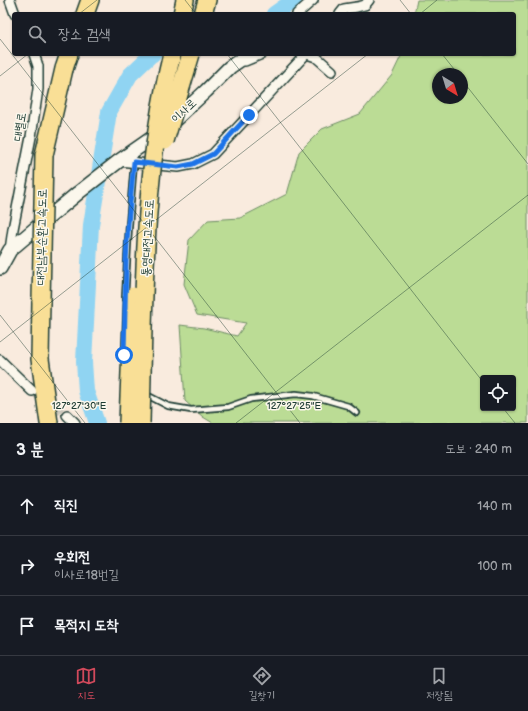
<!DOCTYPE html>
<html lang="ko">
<head>
<meta charset="utf-8">
<style>
  :root { --surface:#171b24; --page:#20242c; --text:#f1f3f6; --muted:#9ea1a6; --line:#363941; --accent:#d1495b }
  body { margin:0; font-family:"Balsamiq Sans","Poor Story",sans-serif; background:var(--page); color:var(--text) }
  .controls { position:absolute; right:12px; bottom:12px; display:grid; overflow:hidden; border-radius:4px; box-shadow:0 1px 3px #0004 }
  .controls button { width:36px; height:36px; display:grid; place-items:center; padding:0; border:0; border-bottom:1px solid var(--line); background:var(--surface); color:var(--text); font:20px sans-serif }
  .compass { position:absolute; left:432px; top:68px; width:36px; height:36px; border-radius:50%; background:var(--surface); box-shadow:0 1px 3px #0004; rotate:142deg }
  .stop { position:absolute; width:12px; height:12px; margin:-9px; border:3px solid #1a73e8; border-radius:50%; background:#fff }
  .stop.end { background:#1a73e8; border-color:#fff; box-shadow:0 1px 4px #0008 }
  .list { margin:0; padding:0; list-style:none }
  h2 { display:flex; justify-content:space-between; align-items:center; height:52px; margin:0; padding:0 16px; font-size:17px }
  h2 small { font-size:13px; font-weight:400; color:var(--muted) }
  .list li { display:grid; grid-template-columns:26px 1fr auto; gap:12px; align-items:center; box-sizing:border-box; height:60px; padding:0 16px; border-top:1px solid var(--line) }
  .list b { display:block; font-size:15px; white-space:nowrap }
  .list p { margin:0; font-size:13px; white-space:nowrap; color:var(--muted) }
  .list em { font-size:13px; font-style:normal; color:var(--muted) }
  .icon { flex:none; width:22px; height:22px; fill:none; stroke:currentColor; stroke-width:2; stroke-linecap:round; stroke-linejoin:round }
  .map { position:relative; flex:none; width:528px; height:423px; overflow:hidden }
  .search { position:absolute; background:var(--surface); box-shadow:0 1px 3px #0004; left:12px; right:12px; top:12px; height:44px; display:flex; align-items:center; gap:10px; box-sizing:border-box; padding:0 14px; border-radius:4px; color:var(--muted); font-size:15px }
  .sheet { height:232px; background:var(--surface) }
  nav { display:flex; justify-content:space-around; align-items:center; box-sizing:border-box; height:56px; border-top:1px solid var(--line); background:var(--surface); font-size:11px; color:var(--muted) }
  nav a { display:grid; justify-items:center; gap:2px }
  nav .on { color:var(--accent) }
  .map>svg:first-child { display:block }
</style>
</head>
<body>
<div class="map">
<svg width="528" height="423" viewBox="0 0 528 423">
  <rect width="100%" height="100%" fill="#f9ebde"/>
  <filter id="ink" filterUnits="userSpaceOnUse"><feTurbulence type="fractalNoise" baseFrequency=".025" numOctaves="2"/><feDisplacementMap in="SourceGraphic" scale="8" xChannelSelector="R" yChannelSelector="G"/><feConvolveMatrix kernelMatrix="1 2 1 2 8 2 1 2 1" color-interpolation-filters="sRGB"/></filter>
  <g filter="url(#ink)">
    <path fill="#bbdc95" stroke="#6d8c64" fill-rule="evenodd" d="M417 0H528V423H213L203 417 185 401 180 325 204 328 237 336 246 323 197 315 184 284 189 240 208 220 240 218 287 194 299 152 322 129 360 114 392 75 402 54H514V14H414ZM438 74H462V98H438ZM483 378H513V408H483Z"/>
    <g fill="none" stroke-linecap="round" stroke-linejoin="round">
      <g stroke="#90d4f2" stroke-width="16">
        <path d="M274 14 294 0"/>
        <path d="M97 423 86 391 84 362 91 225 109 112 130 75 151 55 153 54"/>
      </g>
      <path stroke="#cdc8bc" stroke-width="9" stroke-dasharray="9 4.5" stroke-linecap="butt" d="M32 391 67 415"/>
      <defs>
        <g id="lane">
          <path d="M125 298 129 225 134 162"/>
          <path d="M145 394 168 406 191 410 228 407 251 399 296 394 313 396 348 406 357 413"/>
        </g>
        <g id="street">
          <path d="M10 0 15 14"/>
          <path d="M297 14 313 0"/>
          <path d="M340 14 344 9 357 7 365 5 369 0"/>
          <path d="M307 54 316 57 332 71"/>
          <path d="M245 61 262 54"/>
          <path d="M119 161 178 167 193 164 213 154 306 54"/>
          <path d="M10 250 13 229 31 137 38 89V66L34 54"/>
          <path d="M0 360 32 391"/>
          <path d="M67 415 75 423"/>
        </g>
        <path id="secondary" d="M0 268 10 250 36 228 78 193 119 161 165 129 206 91 230 67 249 54"/>
        <g id="highway">
          <path d="M85 14 90 0"/>
          <path d="M182 14 185 0"/>
          <path d="M203 14 207 0"/>
          <path d="M64 69 69 54"/>
          <path d="M41 301 40 359 49 423"/>
        </g>
      </defs>
      <use href="#lane" stroke="#1f3d34" stroke-width="8"/>
      <use href="#street" stroke="#1f3d34" stroke-width="12"/>
      <use href="#secondary" stroke="#1f3d34" stroke-width="16"/>
      <use href="#highway" stroke="#1f3d34" stroke-width="20"/>
      <use href="#lane" stroke="#fbf7ec" stroke-width="4.5"/>
      <use href="#street" stroke="#fbf7ec" stroke-width="9"/>
      <use href="#secondary" stroke="#fbf7ec" stroke-width="13"/>
      <use href="#highway" stroke="#f9df96" stroke-width="17"/>
      <defs>
        <g id="highway-bridge">
          <path d="M165 141 191 54"/>
          <path d="M41 301 44 155 64 69"/>
          <path d="M128 423 133 296"/>
          <path d="M141 423C144 300 142 174 172 54"/>
        </g>
      </defs>
      <use href="#highway-bridge" stroke="#1f3d34" stroke-width="20" stroke-linecap="butt"/>
      <use href="#highway-bridge" stroke="#f9df96" stroke-width="17"/>
    </g>
  </g>
  <g fill="none" stroke-linecap="round" stroke-linejoin="round" filter="url(#ink)">
    <path stroke="#1a73e8" stroke-width="5" d="M124 355 126 263 128 224 134 162 178 167 193 164 213 154 249 115"/>
  </g>
  <path fill="none" stroke="#1f3d34" stroke-width="1" stroke-opacity="0.45" d="M185 0 196 14M400 0 411 14M79 14 97 0M420 14 437 0M0 39 300 423M227 54 483 382M442 54 458 74M0 76 28 54M462 80 528 164M0 315 85 423M0 342 368 54M503 408 515 423M236 423 528 195"/>
  <g text-anchor="middle" dominant-baseline="central" stroke-width="3" stroke-linejoin="round" paint-order="stroke">
    <g font-size="12" fill="#1f3d34" stroke="#fbf7ec">
      <text transform="translate(184 111) rotate(-43)">이사로</text>
      <text transform="translate(20 127) rotate(-81)">대별로</text>
      <text transform="translate(42 237) rotate(-89)">대전남부순환고속도로</text>
      <text transform="translate(148 238) rotate(-87)">통영대전고속도로</text>
    </g>
  </g>
  <g font-size="10" text-anchor="middle" fill="#1f3d34" stroke="#fbf7ec" stroke-width="3" stroke-linejoin="round" paint-order="stroke">
    <text x="79" y="409">127°27'30"E</text>
    <text x="294" y="409">127°27'25"E</text>
  </g>
</svg>
<div class="controls">
<button><svg class="icon" aria-label="locate" viewBox="0 0 24 24"><circle cx="12" cy="12" r="6"/><path d="M12 2v4M12 18v4M2 12h4M18 12h4"/></svg></button>
</div>
<svg class="compass" viewBox="-18 -18 36 36"><path d="M0-13l5 13h-10z" fill="#e53935"/><path d="M0 13l5-13h-10z" fill="#9ea1a6"/></svg>
<div class="stop" style="left:124px;top:355px"></div>
<div class="stop end" style="left:249px;top:115px"></div>
<div class="search"><svg class="icon" aria-label="search" viewBox="0 0 24 24"><circle cx="10" cy="10" r="6"/><path d="M15 15l6 6"/></svg>장소 검색</div>
</div>
<section class="sheet">
<h2>3 분<small>도보 · 240 m</small></h2>
<ul class="list">
<li><svg class="icon" aria-label="ahead" viewBox="0 0 24 24"><path d="M12 20V5M6 11l6-6 6 6"/></svg><div><b>직진</b></div><em>140 m</em></li>
<li><svg class="icon" aria-label="right" viewBox="0 0 24 24"><path d="M7 20v-9h11M14 6l5 5-5 5"/></svg><div><b>우회전</b><p>이사로18번길</p></div><em>100 m</em></li>
<li><svg class="icon" aria-label="arrive" viewBox="0 0 24 24"><path d="M6 21V4h12l-3 4 3 4H6"/></svg><div><b>목적지 도착</b></div></li>
</ul>
</section>
<nav>
<a class="on"><svg class="icon" aria-label="map" viewBox="0 0 24 24"><path d="M3 6l6-2 6 2 6-2v14l-6 2-6-2-6 2zM9 4v14M15 6v14"/></svg>지도</a>
<a><svg class="icon" aria-label="directions" viewBox="0 0 24 24"><path d="M12 3l9 9-9 9-9-9zM9 14v-3h6M13 9l2 2-2 2"/></svg>길찾기</a>
<a><svg class="icon" aria-label="saved" viewBox="0 0 24 24"><path d="M7 4h10v16l-5-4-5 4z"/></svg>저장됨</a>
</nav>
</body>
</html>
